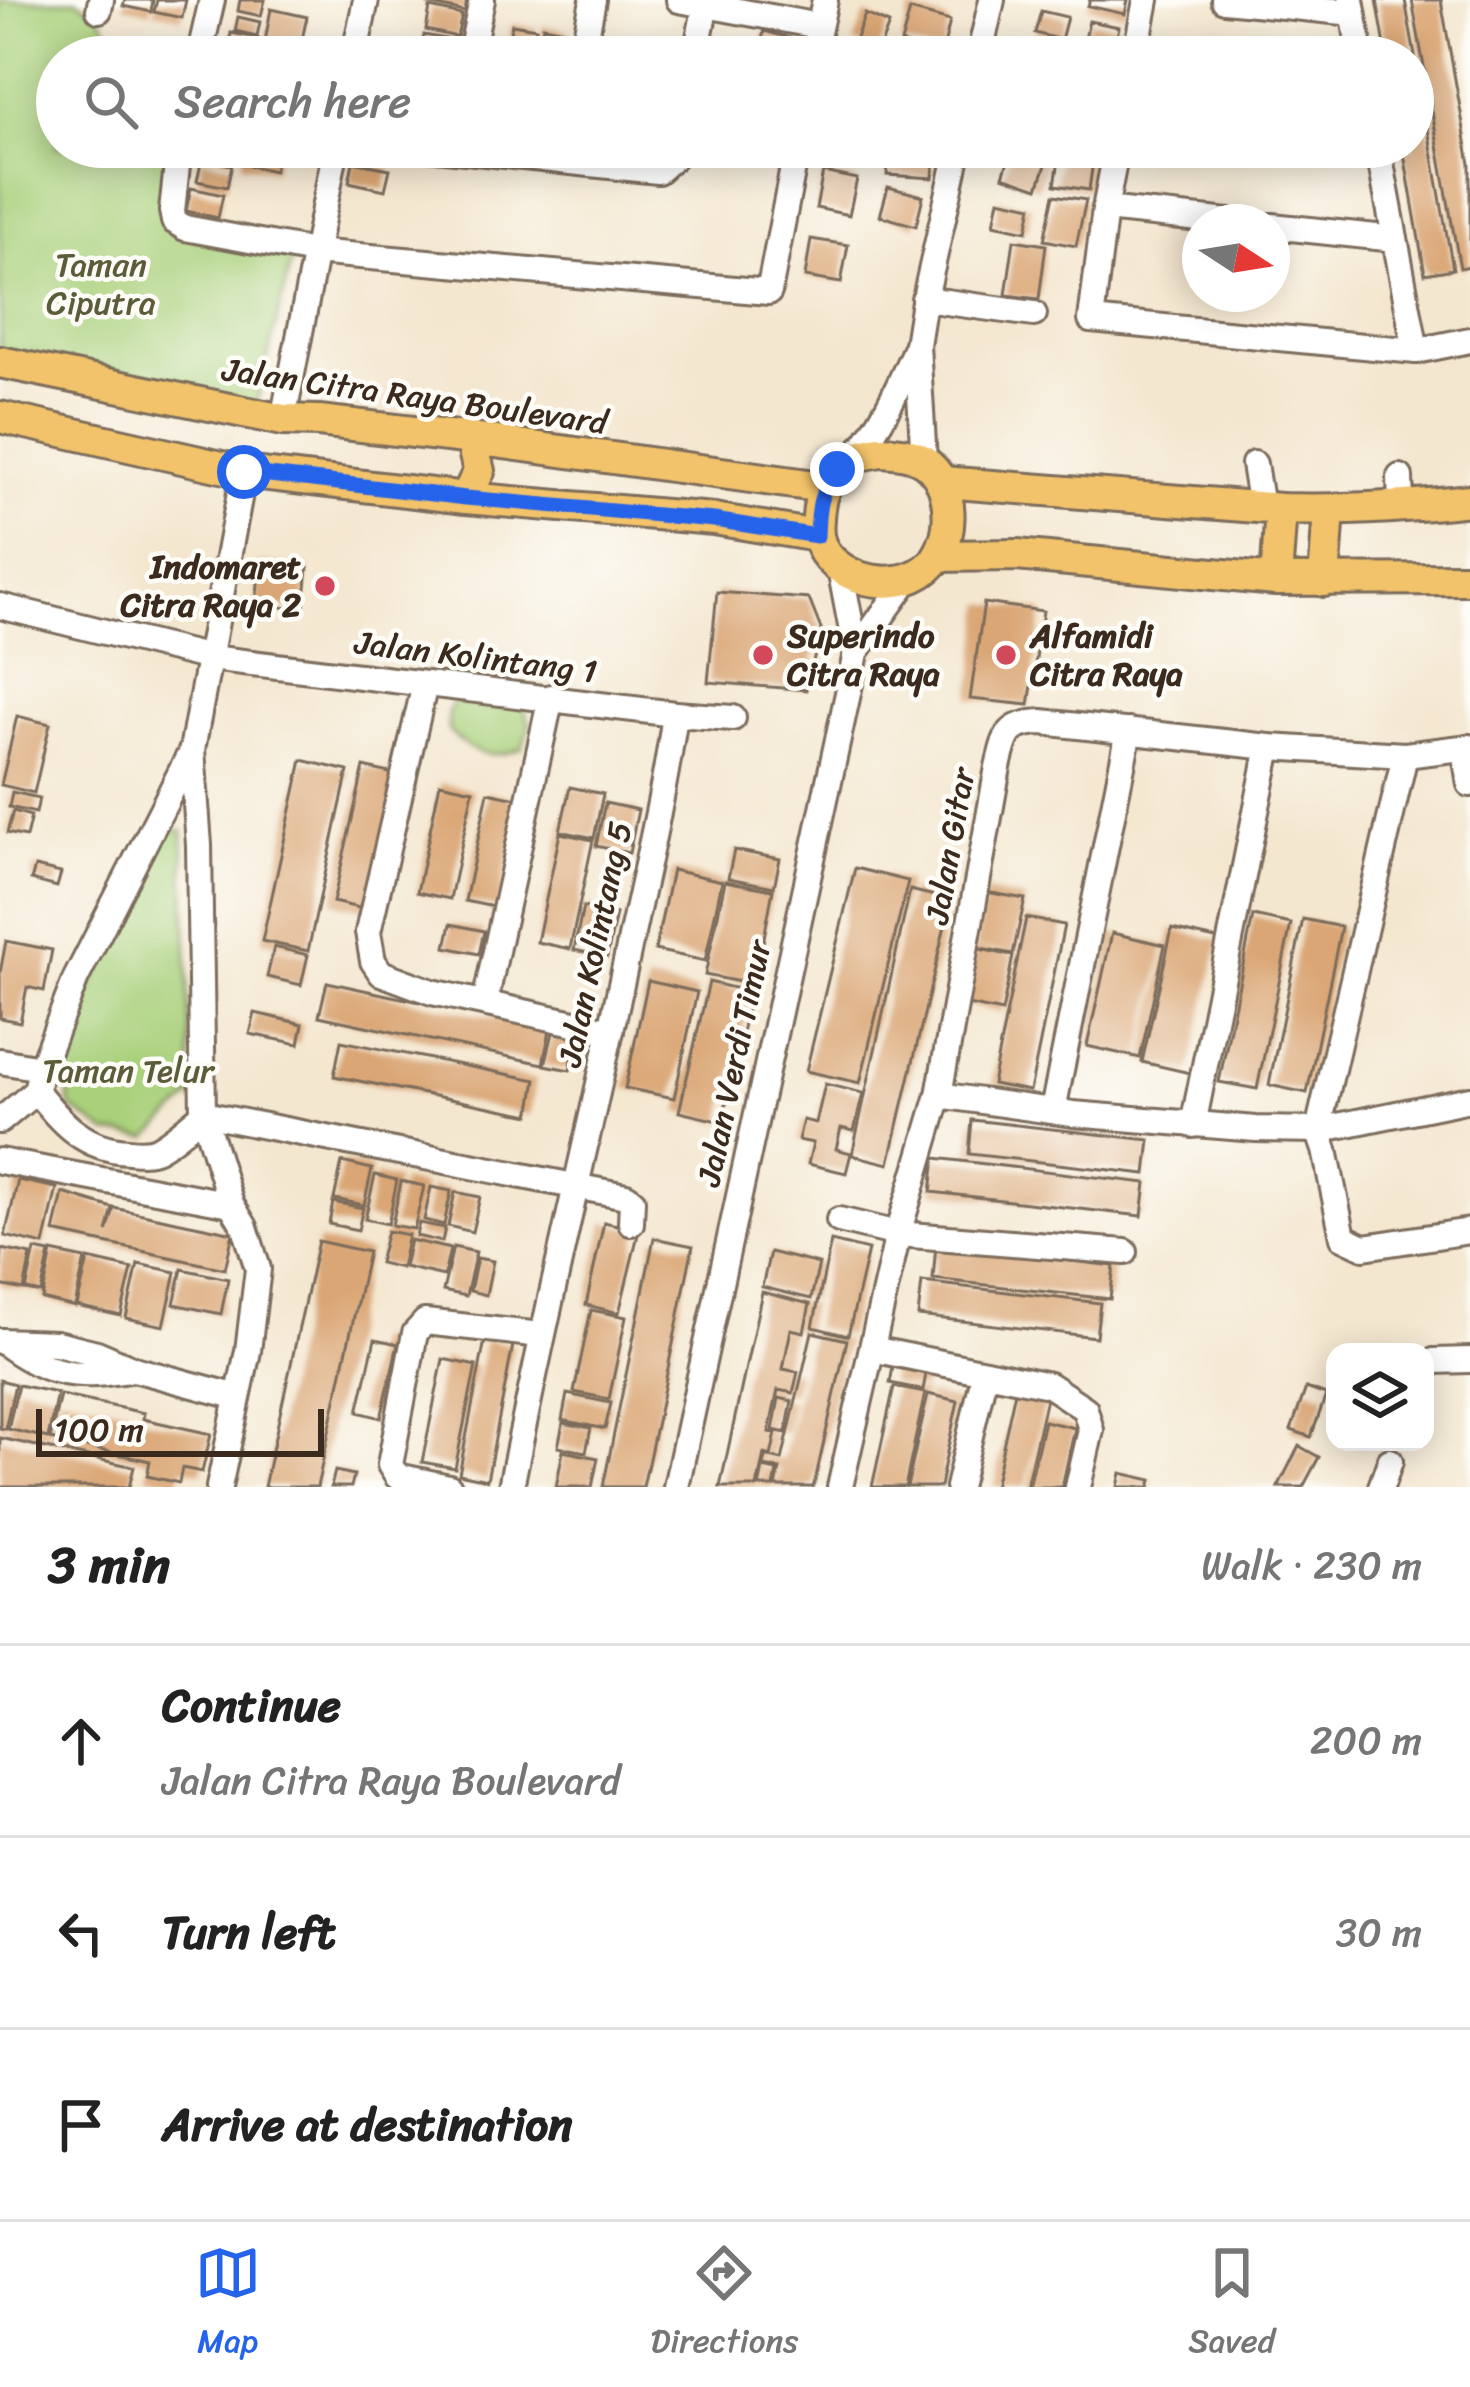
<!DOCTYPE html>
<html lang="en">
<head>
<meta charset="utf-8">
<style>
  :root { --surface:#fff; --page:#f2f2f2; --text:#222; --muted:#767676; --line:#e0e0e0; --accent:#2563eb }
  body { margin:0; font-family:Sriracha,sans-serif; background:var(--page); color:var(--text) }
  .controls { position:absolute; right:36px; bottom:36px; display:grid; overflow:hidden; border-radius:24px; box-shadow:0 6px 30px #0003 }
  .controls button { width:108px; height:108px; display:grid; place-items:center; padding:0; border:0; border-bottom:3px solid var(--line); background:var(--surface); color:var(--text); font:60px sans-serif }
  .compass { position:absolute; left:1182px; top:204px; width:108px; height:108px; border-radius:50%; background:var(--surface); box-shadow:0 6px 30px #0003; rotate:102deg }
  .scale { position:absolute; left:36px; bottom:30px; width:288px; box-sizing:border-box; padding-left:12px; border:6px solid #3b2a1e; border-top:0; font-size:33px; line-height:42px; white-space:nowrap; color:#3b2a1e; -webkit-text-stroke:9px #fdfcf7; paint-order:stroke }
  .stop { position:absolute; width:36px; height:36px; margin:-27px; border:9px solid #2563eb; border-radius:50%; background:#fff }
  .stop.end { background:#2563eb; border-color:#fff; box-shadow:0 3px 12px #0008 }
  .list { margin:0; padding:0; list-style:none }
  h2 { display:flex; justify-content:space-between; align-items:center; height:156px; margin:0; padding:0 48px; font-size:51px }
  h2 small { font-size:39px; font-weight:400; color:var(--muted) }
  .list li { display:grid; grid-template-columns:78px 1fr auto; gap:36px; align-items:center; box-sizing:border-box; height:192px; padding:0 48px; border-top:3px solid var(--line) }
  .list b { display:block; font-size:45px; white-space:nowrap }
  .list p { margin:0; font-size:39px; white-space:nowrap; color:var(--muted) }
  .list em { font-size:39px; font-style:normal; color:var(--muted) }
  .icon { flex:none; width:66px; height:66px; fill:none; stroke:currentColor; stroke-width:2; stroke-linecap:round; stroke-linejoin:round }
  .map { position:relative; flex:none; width:1470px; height:1487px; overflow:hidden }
  .search { position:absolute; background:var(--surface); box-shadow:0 6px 30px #0003; left:36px; right:36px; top:36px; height:132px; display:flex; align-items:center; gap:30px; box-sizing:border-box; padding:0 42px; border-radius:66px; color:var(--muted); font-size:45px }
  .sheet { height:732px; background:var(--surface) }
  nav { display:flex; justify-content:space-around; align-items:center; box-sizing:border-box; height:168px; border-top:3px solid var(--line); background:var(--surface); font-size:33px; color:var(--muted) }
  nav a { display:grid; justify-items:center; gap:6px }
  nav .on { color:var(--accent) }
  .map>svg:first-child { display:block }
</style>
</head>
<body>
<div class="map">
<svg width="1470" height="1487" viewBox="0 0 1470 1487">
  <rect width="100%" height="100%" fill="#fdfcf7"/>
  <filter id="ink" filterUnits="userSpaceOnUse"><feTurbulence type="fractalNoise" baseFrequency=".00833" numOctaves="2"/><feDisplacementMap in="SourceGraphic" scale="24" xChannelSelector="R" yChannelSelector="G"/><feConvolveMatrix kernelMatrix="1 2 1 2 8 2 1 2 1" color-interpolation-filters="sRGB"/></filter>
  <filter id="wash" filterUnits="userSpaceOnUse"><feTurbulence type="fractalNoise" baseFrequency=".004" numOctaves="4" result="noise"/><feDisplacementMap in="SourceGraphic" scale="48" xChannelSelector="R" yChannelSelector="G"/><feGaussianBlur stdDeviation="2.7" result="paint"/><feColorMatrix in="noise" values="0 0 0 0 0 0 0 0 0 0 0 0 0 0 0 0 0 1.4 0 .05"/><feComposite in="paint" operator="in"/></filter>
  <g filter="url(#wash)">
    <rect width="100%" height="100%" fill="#f4e7d0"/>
    <g fill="#a9d07a" stroke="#727d4c" stroke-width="3">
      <path d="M0 0H77L97 13 127 57H57V147H179L184 229 293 254 252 422 0 362Z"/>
      <path d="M456 698 523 706 530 724 522 748C491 760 471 755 448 730V712Z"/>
      <path d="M159 826 183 831 192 1097 148 1138 107 1133 70 1107 63 1055Z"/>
    </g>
    <g id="blocks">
      <g fill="#daa674">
        <path d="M125 0H153L151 12 123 6Z"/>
        <path d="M157 0H186L182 18 154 12Z"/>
        <path d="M240 0H265L261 16 238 11Z"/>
        <path d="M429 0H467L465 12 428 4Z"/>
        <path d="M1090 0H1128L1125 14 1088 6Z"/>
        <path d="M1377 0H1405L1453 269 1425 274 1403 148 1413 147V57H1387Z"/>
        <path d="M1412 0H1441L1470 164V266L1460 268Z"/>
        <path d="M430 8 462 15 457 37 426 30Z"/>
        <path d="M271 9 307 17 300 48 265 41Z"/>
        <path d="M910 10 950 21 942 54 901 43Z"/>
        <path d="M1041 11 1067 17 1061 40 1035 33Z"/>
        <path d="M865 14 889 24 878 53 854 43Z"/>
        <path d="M238 17 260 22 257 36 235 31Z"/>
        <path d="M1089 21 1119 27 1112 57H1081Z"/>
        <path d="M512 24 536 28 532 47 508 42Z"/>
        <path d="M543 26 569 31 565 50 539 45Z"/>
        <path d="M764 31 797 40 793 57 758 55Z"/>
        <path d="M231 33 258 38 255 54 228 48Z"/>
        <path d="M424 35 457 41 454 57 421 51Z"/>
        <path d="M615 37 645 44 642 57H610Z"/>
        <path d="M265 44 298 51 297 57H262Z"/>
        <path d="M536 46 565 52 564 57H534Z"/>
        <path d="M206 147H235L233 159 205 153Z"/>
        <path d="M244 147H279L274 171 241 164Z"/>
        <path d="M352 147H393L390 162 351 153Z"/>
        <path d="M823 147H865L863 157Z"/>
        <path d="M889 147H935L933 178 887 175Z"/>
        <path d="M1061 147H1095L1089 190 1055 185Z"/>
        <path d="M1012 150 1047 162 1038 188 1003 176Z"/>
        <path d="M202 159 232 165 227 187 197 181Z"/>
        <path d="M353 162 390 169 385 190 349 182Z"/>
        <path d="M823 172 857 179 849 215 816 208Z"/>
        <path d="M888 187 923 196 916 226 880 216Z"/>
        <path d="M191 188 223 195 218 218 186 211Z"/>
        <path d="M1054 195 1086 200 1076 246 1044 240Z"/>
        <path d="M999 199 1032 206 1027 231 994 224Z"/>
        <path d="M811 239 848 245 841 283 805 277Z"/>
        <path d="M1014 240 1046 245 1039 299 1006 295Z"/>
        <path d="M260 563 308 567 304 609 256 605Z"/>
        <path d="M717 592 809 599 821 629 806 690 708 682Z"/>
        <path d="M984 603 1043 611 1029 705 970 699Z"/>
        <path d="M17 716 50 724 34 793 1 785Z"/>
        <path d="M302 760 348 771 308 951 262 941Z"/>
        <path d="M364 767 398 775 368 910 333 902Z"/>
        <path d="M440 783 473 790 450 899 417 892Z"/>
        <path d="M570 787 603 794 594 838 560 831Z"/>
        <path d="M12 792 39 798 36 813 9 807Z"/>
        <path d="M488 792 521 799 498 908 465 901Z"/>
        <path d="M605 803 638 810 629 853 596 846Z"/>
        <path d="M13 811 31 816 26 837 7 833Z"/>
        <path d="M560 833 593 840 570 949 537 942Z"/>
        <path d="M734 850 780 859 774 887 728 878Z"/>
        <path d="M35 867 61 873 57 887 31 880Z"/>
        <path d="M855 868 908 881 860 1083 806 1071Z"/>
        <path d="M672 870 722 881 705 961 655 950Z"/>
        <path d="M725 881 773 890 755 985 705 975Z"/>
        <path d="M910 890 951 900 889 1164 852 1155Z"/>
        <path d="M986 892 1025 899 1013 954 975 947Z"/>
        <path d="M583 907 616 914 607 957 574 950Z"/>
        <path d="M1253 916 1291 924 1257 1089 1219 1082Z"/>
        <path d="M1026 918 1064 925 1030 1091 992 1084Z"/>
        <path d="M1303 919 1341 927 1307 1093 1269 1085Z"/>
        <path d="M451 924 484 931 479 954 446 947Z"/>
        <path d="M1172 929 1220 940 1190 1073 1142 1062Z"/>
        <path d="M1112 933 1165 945 1140 1058 1087 1046Z"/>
        <path d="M6 941 52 950 44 991 27 987 20 1022 0 1018V973Z"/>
        <path d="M274 947 308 955 301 985 267 977Z"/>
        <path d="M975 948 1013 956 1002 1012 963 1004Z"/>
        <path d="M648 981 697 992 674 1098 625 1088Z"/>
        <path d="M327 982 550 1030 543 1064 319 1016Z"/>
        <path d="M709 982 751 992 722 1122 679 1112Z"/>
        <path d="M255 1013 303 1024 299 1044 250 1034Z"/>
        <path d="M553 1032 577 1037 570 1070 545 1065Z"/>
        <path d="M341 1041 536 1080 530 1115 334 1076Z"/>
        <path d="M825 1084 863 1093 854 1131 841 1128 836 1149 851 1153 846 1173 808 1164 813 1143 798 1140 803 1120 816 1123Z"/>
        <path d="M972 1120 1150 1140 1146 1174 969 1154Z"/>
        <path d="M935 1158 1146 1183 1142 1216 931 1192Z"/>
        <path d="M342 1162 372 1169 364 1205 334 1199Z"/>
        <path d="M375 1175 397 1180 388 1224 365 1219Z"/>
        <path d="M18 1180 57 1188 44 1245 5 1236Z"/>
        <path d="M401 1181 424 1186 414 1229 392 1225Z"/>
        <path d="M431 1187 451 1191 444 1225 424 1220Z"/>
        <path d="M455 1192 480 1197 472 1232 448 1226Z"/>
        <path d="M63 1193 113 1208 107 1232 114 1208 233 1233 225 1269 54 1232Z"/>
        <path d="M333 1202 363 1208 358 1230 329 1224Z"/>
        <path d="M604 1222 639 1230 619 1313 586 1305Z"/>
        <path d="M419 1223 445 1228 442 1242 416 1236Z"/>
        <path d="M387 1231 408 1235 401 1268 379 1263Z"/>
        <path d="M654 1238 693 1246 659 1412 643 1487H603Z"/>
        <path d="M410 1240 450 1249 444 1276 404 1267Z"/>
        <path d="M318 1241 368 1252 317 1487H264Z"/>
        <path d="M831 1241 868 1250 848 1336 813 1327Z"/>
        <path d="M936 1245 1114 1266 1110 1299 933 1279Z"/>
        <path d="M453 1247 476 1252 466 1296 443 1291Z"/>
        <path d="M2 1249 31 1255 24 1290 0 1285Z"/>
        <path d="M35 1250 50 1253 41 1293 26 1290Z"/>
        <path d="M52 1252 85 1259 75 1307 42 1299Z"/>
        <path d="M770 1252 819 1264 811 1299 762 1287Z"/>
        <path d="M477 1258 493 1261 486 1295 470 1291Z"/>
        <path d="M88 1259 132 1269 121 1316 77 1306Z"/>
        <path d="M138 1264 176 1272 164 1326 126 1318Z"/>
        <path d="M182 1269 228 1279 221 1314 174 1304Z"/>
        <path d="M922 1282 1100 1303 1096 1337 918 1316Z"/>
        <path d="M762 1292 810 1304 804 1332 791 1329 783 1369 798 1372 793 1393 778 1390 769 1432 776 1433 771 1456 764 1454 757 1487H720Z"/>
        <path d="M591 1310 626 1317 609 1399 574 1392Z"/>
        <path d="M812 1332 847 1340 815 1481 813 1487H776L780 1469 764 1466 766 1456 782 1460Z"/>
        <path d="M375 1339 398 1344 381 1418 358 1412Z"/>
        <path d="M485 1340 513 1345 487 1480 459 1474Z"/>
        <path d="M443 1359 476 1366 455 1468 422 1462Z"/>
        <path d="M893 1367 926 1374 923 1390 890 1383Z"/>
        <path d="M0 1380 15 1384 5 1429 0 1428Z"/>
        <path d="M1017 1382 1048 1389 1026 1487H994Z"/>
        <path d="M18 1385 57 1393 48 1438 8 1429Z"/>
        <path d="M894 1387 925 1393 918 1426 905 1487H872Z"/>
        <path d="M1306 1388 1326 1395 1311 1437 1291 1430Z"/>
        <path d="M567 1394 611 1403 605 1429 562 1420Z"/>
        <path d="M928 1394 958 1401 944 1466 940 1487H907Z"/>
        <path d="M60 1395 144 1413 143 1419 211 1434 202 1472 182 1468 179 1483 147 1476 150 1461 50 1439Z"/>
        <path d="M779 1398 792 1401 786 1433 773 1430Z"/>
        <path d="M1044 1421 1075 1428 1062 1487H1029Z"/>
        <path d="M563 1423 591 1428 586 1452 558 1447Z"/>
        <path d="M0 1438 134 1467 129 1487H0Z"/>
        <path d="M1299 1446 1319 1457 1303 1487H1278Z"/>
        <path d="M563 1451 598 1458 592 1487H556Z"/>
        <path d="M763 1468 777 1471 774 1487H759Z"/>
        <path d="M335 1471 354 1475 351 1487H331Z"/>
        <path d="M1121 1473 1152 1480 1150 1487H1118Z"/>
      </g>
    </g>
  </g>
  <g filter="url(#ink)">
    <use href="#blocks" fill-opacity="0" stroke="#7c6c5c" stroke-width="3"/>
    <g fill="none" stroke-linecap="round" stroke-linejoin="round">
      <defs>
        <g id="minor">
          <path d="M679 0 819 26"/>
          <path d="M1224 0 1353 13"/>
          <path d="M1351 0 1361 57"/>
          <path d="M99 10 101 0"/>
          <path d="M199 57 212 0"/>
          <path d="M354 57 366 0"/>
          <path d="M470 57 482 0"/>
          <path d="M582 57 593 0"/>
          <path d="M695 57 707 0"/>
          <path d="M813 57 825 0"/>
          <path d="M979 57 992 0"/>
          <path d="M1135 57 1146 0"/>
          <path d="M179 147 172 211 174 221 185 228 314 252 769 292 797 147"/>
          <path d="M426 147 658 171 673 158 676 147"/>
          <path d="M1117 147 1105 209 1091 320 1416 351 1470 340"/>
          <path d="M1378 147 1416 351"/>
          <path d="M1105 209 1229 222"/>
          <path d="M1272 226 1395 239"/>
          <path d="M924 299 1034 314"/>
          <path d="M917 345 923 307 959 147"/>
          <path d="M283 420 336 147"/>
          <path d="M857 454C884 422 900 383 917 345L924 461"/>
          <path d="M1254 464 1261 507"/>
          <path d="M1400 477 1401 507"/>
          <path d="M0 606 210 658 675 714 733 718"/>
          <path d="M856 652 908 579"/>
          <path d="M425 684 368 932 373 961 381 973 432 992 611 1031"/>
          <path d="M1464 748 1470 784"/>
          <path d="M191 752 76 978 41 1068 36 1091C63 1124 84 1149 129 1151 139 1152 148 1153 157 1149 174 1140 188 1126 203 1114"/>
          <path d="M1405 755 1318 1130 1325 1150 1343 1237 1364 1247 1470 1231"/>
          <path d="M485 1002 551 697"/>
          <path d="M0 1061 41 1068"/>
          <path d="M939 1095 1073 1114 1256 1129 1318 1130 1470 1099"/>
          <path d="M1053 1110 1129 731"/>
          <path d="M203 1114 626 1196 632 1200 631 1223"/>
          <path d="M0 1121 36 1091"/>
          <path d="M1193 1125 1269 747"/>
          <path d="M0 1161 231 1204"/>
          <path d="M839 1220 898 1234 1125 1252"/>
          <path d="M0 1341 56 1343 97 1353 134 1369 238 1397"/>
          <path d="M2 1341C48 1377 78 1379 134 1369"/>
          <path d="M872 1349 1049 1385 1085 1409 1091 1430 1078 1487"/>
          <path d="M1434 1361 1470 1360"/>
          <path d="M219 1487 248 1351 258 1269 245 1227 231 1204 203 1114 199 845 192 750 244 472"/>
          <path d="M449 1487 397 1476 390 1465 415 1333 425 1322 541 1335"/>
          <path d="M511 1487C546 1310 589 1134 627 957 644 876 664 796 675 714"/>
          <path d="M676 1487 850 684 856 652 840 568"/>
          <path d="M840 1487 898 1234 939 1095 998 767C1006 734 1007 724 1042 722L1269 747 1405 755 1470 747"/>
          <path d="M958 1487 985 1372"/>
          <path d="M1381 1487 1390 1461"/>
        </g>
        <g id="major">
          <path d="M0 362 283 420 319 421 482 440 823 487"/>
          <path d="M0 417 244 472 466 498 714 519 817 536"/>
          <path d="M881 451C896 452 912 453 925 462 952 483 955 527 938 556 915 594 849 587 825 553 817 542 817 531 818 518 820 478 842 456 881 451Z"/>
          <path d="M943 482 1281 509C1344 511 1407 507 1470 500"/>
          <path d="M466 498 479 471 471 439"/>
          <path d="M938 556 1017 555 1276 580 1470 579"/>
          <path d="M1276 580 1281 509"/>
          <path d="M1324 581 1329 510"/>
        </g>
      </defs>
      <use href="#minor" stroke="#7c6c5c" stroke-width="30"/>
      <use href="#major" stroke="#7c6c5c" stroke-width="36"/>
      <use href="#minor" stroke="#fff" stroke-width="24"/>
      <use href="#major" stroke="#f2c36a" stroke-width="30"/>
    </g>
  </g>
  <g fill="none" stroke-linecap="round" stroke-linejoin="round" filter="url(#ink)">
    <path stroke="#2563eb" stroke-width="15" d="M244 472 466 498 714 520 817 536C818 507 819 493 837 469"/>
  </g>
  <g fill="#d1495b" stroke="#fdfcf7" stroke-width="4.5">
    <circle cx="325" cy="586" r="12"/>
    <circle cx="763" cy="655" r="12"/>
    <circle cx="1006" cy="655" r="12"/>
  </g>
  <g text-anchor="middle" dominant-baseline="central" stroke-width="9" stroke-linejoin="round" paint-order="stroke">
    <g font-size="33" fill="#5c5c3a" stroke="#fdfcf7">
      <text x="101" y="265">Taman<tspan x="101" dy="38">Ciputra</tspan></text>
      <text x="128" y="1071">Taman Telur</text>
    </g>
    <g font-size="33" fill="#3b2a1e" stroke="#fdfcf7">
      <text transform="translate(415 396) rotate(8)">Jalan Citra Raya Boulevard</text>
      <text transform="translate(476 657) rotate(7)">Jalan Kolintang 1</text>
      <text transform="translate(950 846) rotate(-80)">Jalan Gitar</text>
      <text transform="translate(595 944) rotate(-78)">Jalan Kolintang 5</text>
      <text transform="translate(734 1063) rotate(-78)">Jalan Verdi Timur</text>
    </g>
    <g font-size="33" font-weight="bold" fill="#3b2a1e" stroke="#fdfcf7" text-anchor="start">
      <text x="301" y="567" text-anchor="end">Indomaret<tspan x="301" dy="38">Citra Raya 2</tspan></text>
      <text x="787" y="636">Superindo<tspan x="787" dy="38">Citra Raya</tspan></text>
      <text x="1030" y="636">Alfamidi<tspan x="1030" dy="38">Citra Raya</tspan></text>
    </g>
  </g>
</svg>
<div class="controls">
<button><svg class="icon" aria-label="layers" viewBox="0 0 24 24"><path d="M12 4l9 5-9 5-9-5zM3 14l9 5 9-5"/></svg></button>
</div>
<svg class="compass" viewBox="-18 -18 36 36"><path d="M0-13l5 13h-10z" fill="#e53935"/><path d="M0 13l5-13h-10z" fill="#767676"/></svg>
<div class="scale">100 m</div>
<div class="stop" style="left:244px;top:472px"></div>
<div class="stop end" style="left:837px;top:469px"></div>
<div class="search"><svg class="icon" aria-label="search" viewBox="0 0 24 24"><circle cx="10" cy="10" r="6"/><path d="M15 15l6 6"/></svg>Search here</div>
</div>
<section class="sheet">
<h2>3 min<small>Walk · 230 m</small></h2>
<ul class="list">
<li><svg class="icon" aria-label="ahead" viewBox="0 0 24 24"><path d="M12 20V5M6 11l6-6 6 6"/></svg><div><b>Continue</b><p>Jalan Citra Raya Boulevard</p></div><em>200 m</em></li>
<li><svg class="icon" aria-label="left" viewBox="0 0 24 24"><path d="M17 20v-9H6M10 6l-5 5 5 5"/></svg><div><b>Turn left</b></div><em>30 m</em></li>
<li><svg class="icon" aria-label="arrive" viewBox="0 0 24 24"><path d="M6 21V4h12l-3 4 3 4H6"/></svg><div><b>Arrive at destination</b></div></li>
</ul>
</section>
<nav>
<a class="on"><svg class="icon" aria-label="map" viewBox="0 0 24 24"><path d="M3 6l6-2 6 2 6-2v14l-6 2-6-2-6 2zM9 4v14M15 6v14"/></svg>Map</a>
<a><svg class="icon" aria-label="directions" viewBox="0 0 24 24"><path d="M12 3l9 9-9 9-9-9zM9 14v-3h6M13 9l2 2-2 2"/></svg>Directions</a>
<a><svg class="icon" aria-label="saved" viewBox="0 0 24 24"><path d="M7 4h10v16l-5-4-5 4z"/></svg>Saved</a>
</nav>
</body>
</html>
